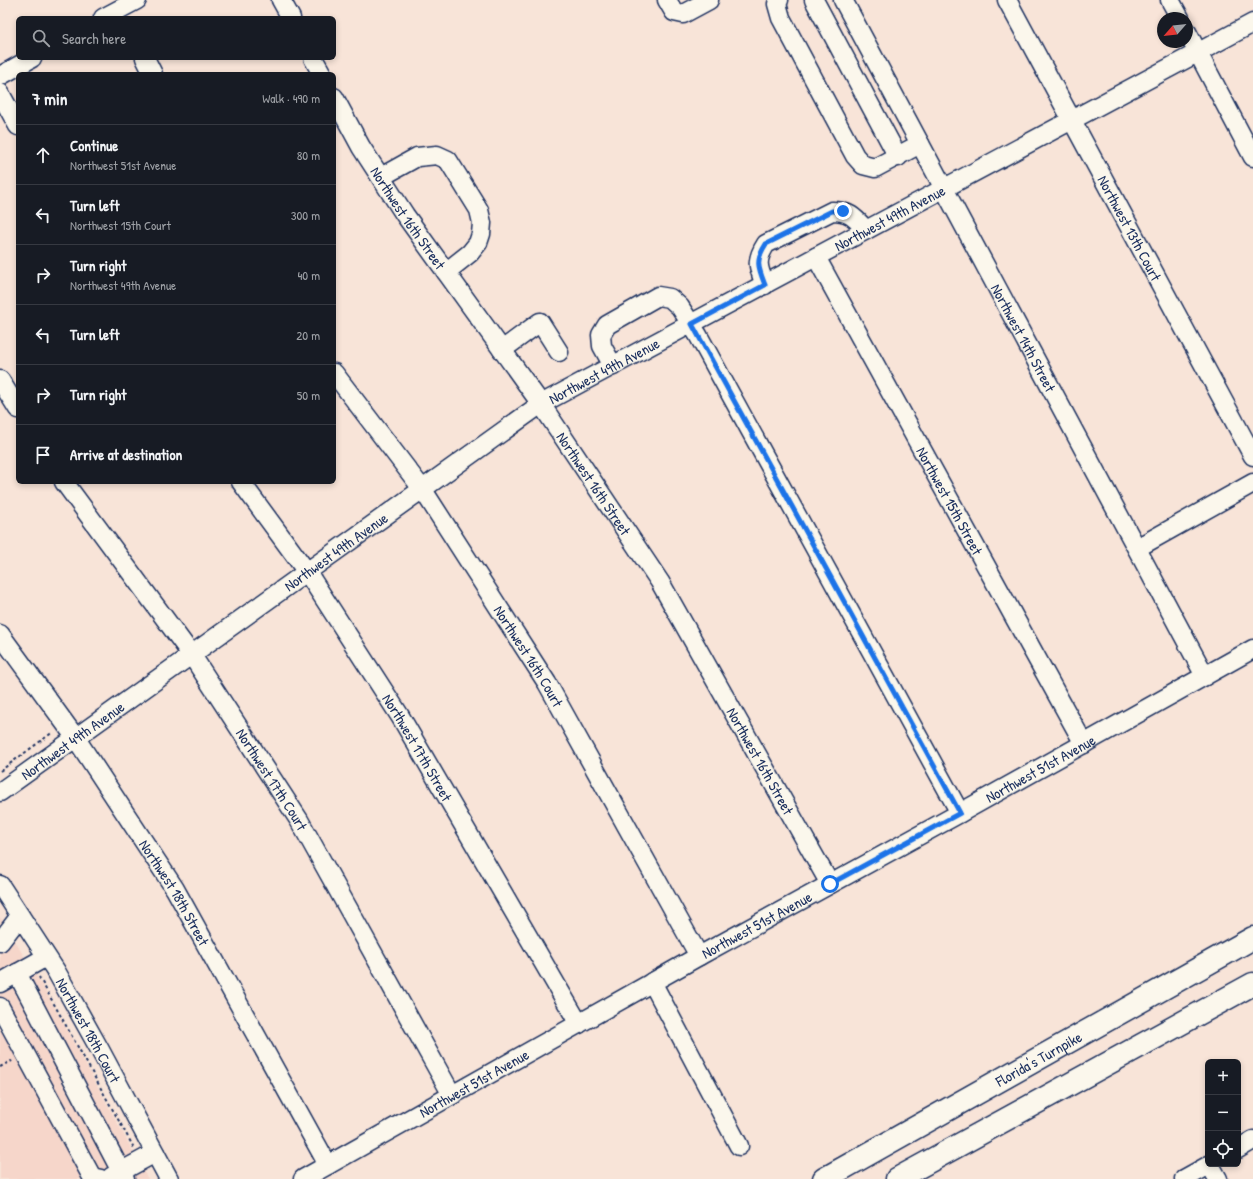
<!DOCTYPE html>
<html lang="en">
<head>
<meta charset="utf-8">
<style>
  :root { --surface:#171b24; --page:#20242c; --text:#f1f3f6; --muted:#9ea1a6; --line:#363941 }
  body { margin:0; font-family:"Patrick Hand",sans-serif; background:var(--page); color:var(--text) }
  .controls { position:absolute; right:12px; bottom:12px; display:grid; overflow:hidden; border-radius:6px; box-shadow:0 2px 6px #0003 }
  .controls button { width:36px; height:36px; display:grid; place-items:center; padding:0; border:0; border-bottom:1px solid var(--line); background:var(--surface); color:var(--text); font:20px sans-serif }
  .compass { position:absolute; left:1157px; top:12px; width:36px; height:36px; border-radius:50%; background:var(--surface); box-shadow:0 2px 6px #0003; rotate:242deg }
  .stop { position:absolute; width:12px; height:12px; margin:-9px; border:3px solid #1a73e8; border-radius:50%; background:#fff }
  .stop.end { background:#1a73e8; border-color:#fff; box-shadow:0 1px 4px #0008 }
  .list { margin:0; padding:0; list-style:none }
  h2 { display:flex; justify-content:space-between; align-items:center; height:52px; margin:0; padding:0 16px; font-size:17px }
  h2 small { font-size:13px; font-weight:400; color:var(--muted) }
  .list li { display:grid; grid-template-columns:26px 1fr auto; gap:12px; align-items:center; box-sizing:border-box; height:60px; padding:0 16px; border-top:1px solid var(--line) }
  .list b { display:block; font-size:15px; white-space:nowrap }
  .list p { margin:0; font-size:13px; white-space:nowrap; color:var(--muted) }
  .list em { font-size:13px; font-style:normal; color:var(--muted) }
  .icon { flex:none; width:22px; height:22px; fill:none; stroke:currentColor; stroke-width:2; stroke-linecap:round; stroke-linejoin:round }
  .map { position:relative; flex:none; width:1253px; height:1179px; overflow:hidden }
  .search { position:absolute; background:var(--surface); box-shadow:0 2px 6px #0003; left:16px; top:16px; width:320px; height:44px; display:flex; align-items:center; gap:10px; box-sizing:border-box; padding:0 14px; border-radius:6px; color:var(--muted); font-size:15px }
  .panel { position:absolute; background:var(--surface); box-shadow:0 2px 6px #0003; left:16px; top:72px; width:320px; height:412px; border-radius:6px }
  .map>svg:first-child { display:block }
</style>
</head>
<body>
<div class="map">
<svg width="1253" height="1179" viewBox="0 0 1253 1179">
  <rect width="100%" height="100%" fill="#f8e4d8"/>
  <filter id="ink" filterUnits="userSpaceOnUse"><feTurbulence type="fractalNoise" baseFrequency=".025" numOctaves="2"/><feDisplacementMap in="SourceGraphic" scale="8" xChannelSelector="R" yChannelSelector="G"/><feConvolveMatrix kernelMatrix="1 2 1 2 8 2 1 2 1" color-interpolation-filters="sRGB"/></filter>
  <g filter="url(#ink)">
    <path fill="#f6d6ca" d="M0 917 46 992 148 1179H0Z"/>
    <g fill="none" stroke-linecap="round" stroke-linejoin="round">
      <defs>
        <g id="minor">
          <path d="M281 0 291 18"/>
          <path d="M667 0 674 12 683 14 709 0"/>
          <path d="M779 0 777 4 781 18 855 156 863 165 875 168 920 144"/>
          <path d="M814 0 898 157"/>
          <path id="s1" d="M843 0 1205 676"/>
          <path id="s2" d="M1007 0 1253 456"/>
          <path d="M1170 0 1180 18"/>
          <path d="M103 18 137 0"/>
          <path d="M1187 32 1253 157"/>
          <path d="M145 58 153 74"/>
          <path d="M313 58 322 74"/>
          <path d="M0 76 32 58"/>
          <path d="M0 93 18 126"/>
          <path id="s3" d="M334 97 361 147 405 215 541 404 660 582 830 884"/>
          <path d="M381 177 417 157 437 155 448 160 479 210 482 223 481 234 478 243 470 253 446 272"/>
          <path id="s4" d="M816 257 1084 744"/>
          <path d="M765 285C758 267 755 261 766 244L832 211C850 211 855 218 866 230"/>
          <path d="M502 350 540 322 559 352"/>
          <path d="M613 366 602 346 601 335 607 325 658 296 670 298 680 307 698 335 960 813"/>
          <path id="s5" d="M334 373 423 490 547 683 699 956"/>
          <path d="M0 380 18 409"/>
          <path id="s6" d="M64 482 191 654 299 820 452 1095"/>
          <path id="s7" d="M241 482 307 572 400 716 579 1024"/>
          <path d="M1137 548 1253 483"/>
          <path id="s8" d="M0 634 75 737 175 889 328 1165"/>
          <path id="s9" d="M0 792 541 404 1253 23"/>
          <path id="s10" d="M0 885 56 971 100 1050 169 1179"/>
          <path d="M0 942 20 916"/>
          <path d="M17 973 125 1179"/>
          <path d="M652 982 739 1146"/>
          <path d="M0 983 46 957"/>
          <path d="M0 1007 92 1177 101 1179"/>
          <path d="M1238 1149 1253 1140"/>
          <path d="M1210 1165 1218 1179"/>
          <path d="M111 1177 155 1153"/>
          <path id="s11" d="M303 1179 699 956 960 813 1253 649"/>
          <path d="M1184 1179 1211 1164"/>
        </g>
        <g id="highway">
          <path id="s12" d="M824 1179 1253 938"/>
          <path d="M897 1179 1253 984"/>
        </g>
      </defs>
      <use href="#minor" stroke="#1b2f5e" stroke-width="21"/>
      <use href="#highway" stroke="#1b2f5e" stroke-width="25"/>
      <g stroke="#1b2f5e" stroke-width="2" stroke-dasharray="3 3" stroke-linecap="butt">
        <path d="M0 771 53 732"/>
        <path d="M39 977 134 1148"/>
        <path d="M0 1067 11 1061 12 1062"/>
      </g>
      <use href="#minor" stroke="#fbf7ec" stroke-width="18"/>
      <use href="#highway" stroke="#fbf7ec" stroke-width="22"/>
    </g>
  </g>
  <g fill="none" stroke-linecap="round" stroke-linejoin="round" filter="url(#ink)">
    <path stroke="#1a73e8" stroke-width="5" d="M830 884 960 813 692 324 765 285C758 267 755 261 766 244L832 211H843"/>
  </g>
  <g text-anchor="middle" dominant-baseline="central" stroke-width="4" stroke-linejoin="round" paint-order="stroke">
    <g font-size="15" fill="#1b2f5e" stroke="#fbf7ec">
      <text stroke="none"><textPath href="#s3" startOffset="142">Northwest 16th Street</textPath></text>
      <text stroke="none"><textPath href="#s9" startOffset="1061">Northwest 49th Avenue</textPath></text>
      <text stroke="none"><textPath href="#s2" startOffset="259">Northwest 13th Court</textPath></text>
      <text stroke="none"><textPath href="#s1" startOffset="383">Northwest 14th Street</textPath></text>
      <text stroke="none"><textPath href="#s9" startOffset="737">Northwest 49th Avenue</textPath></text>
      <text stroke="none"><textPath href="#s3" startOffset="466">Northwest 16th Street</textPath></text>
      <text stroke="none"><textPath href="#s4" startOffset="278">Northwest 15th Street</textPath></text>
      <text stroke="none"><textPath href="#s9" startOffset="413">Northwest 49th Avenue</textPath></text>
      <text stroke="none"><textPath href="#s5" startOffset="344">Northwest 16th Court</textPath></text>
      <text stroke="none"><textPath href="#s9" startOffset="89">Northwest 49th Avenue</textPath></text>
      <text stroke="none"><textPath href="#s7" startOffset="319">Northwest 17th Street</textPath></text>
      <text stroke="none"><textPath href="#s3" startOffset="790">Northwest 16th Street</textPath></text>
      <text stroke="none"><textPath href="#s11" startOffset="844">Northwest 51st Avenue</textPath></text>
      <text stroke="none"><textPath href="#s6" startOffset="363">Northwest 17th Court</textPath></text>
      <text stroke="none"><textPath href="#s8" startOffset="312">Northwest 18th Street</textPath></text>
      <text stroke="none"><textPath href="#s11" startOffset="520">Northwest 51st Avenue</textPath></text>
      <text stroke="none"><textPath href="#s10" startOffset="170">Northwest 18th Court</textPath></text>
      <text stroke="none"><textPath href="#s12" startOffset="246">Florida's Turnpike</textPath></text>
      <text stroke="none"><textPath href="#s11" startOffset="196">Northwest 51st Avenue</textPath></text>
    </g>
  </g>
</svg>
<div class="controls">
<button>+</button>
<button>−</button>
<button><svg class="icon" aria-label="locate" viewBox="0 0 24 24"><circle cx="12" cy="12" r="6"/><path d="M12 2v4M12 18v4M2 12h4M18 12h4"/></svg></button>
</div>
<svg class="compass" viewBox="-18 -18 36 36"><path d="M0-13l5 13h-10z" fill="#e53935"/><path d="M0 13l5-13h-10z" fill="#9ea1a6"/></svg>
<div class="stop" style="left:830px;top:884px"></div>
<div class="stop end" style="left:843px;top:211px"></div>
<div class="search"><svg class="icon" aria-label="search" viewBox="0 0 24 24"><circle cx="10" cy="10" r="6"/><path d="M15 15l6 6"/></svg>Search here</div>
<section class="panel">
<h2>7 min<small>Walk · 490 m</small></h2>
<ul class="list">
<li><svg class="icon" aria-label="ahead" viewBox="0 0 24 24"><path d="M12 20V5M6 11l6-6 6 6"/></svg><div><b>Continue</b><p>Northwest 51st Avenue</p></div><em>80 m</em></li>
<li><svg class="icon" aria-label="left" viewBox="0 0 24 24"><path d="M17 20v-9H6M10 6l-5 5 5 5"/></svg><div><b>Turn left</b><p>Northwest 15th Court</p></div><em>300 m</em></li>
<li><svg class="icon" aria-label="right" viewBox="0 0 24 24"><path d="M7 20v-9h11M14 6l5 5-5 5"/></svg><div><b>Turn right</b><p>Northwest 49th Avenue</p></div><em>40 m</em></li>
<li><svg class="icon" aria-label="left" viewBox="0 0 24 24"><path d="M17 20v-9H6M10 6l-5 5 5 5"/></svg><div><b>Turn left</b></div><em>20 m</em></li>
<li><svg class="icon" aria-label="right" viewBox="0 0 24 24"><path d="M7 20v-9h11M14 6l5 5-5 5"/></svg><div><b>Turn right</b></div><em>50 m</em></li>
<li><svg class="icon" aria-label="arrive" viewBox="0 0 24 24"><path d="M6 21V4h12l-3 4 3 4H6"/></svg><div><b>Arrive at destination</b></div></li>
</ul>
</section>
</div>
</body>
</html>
